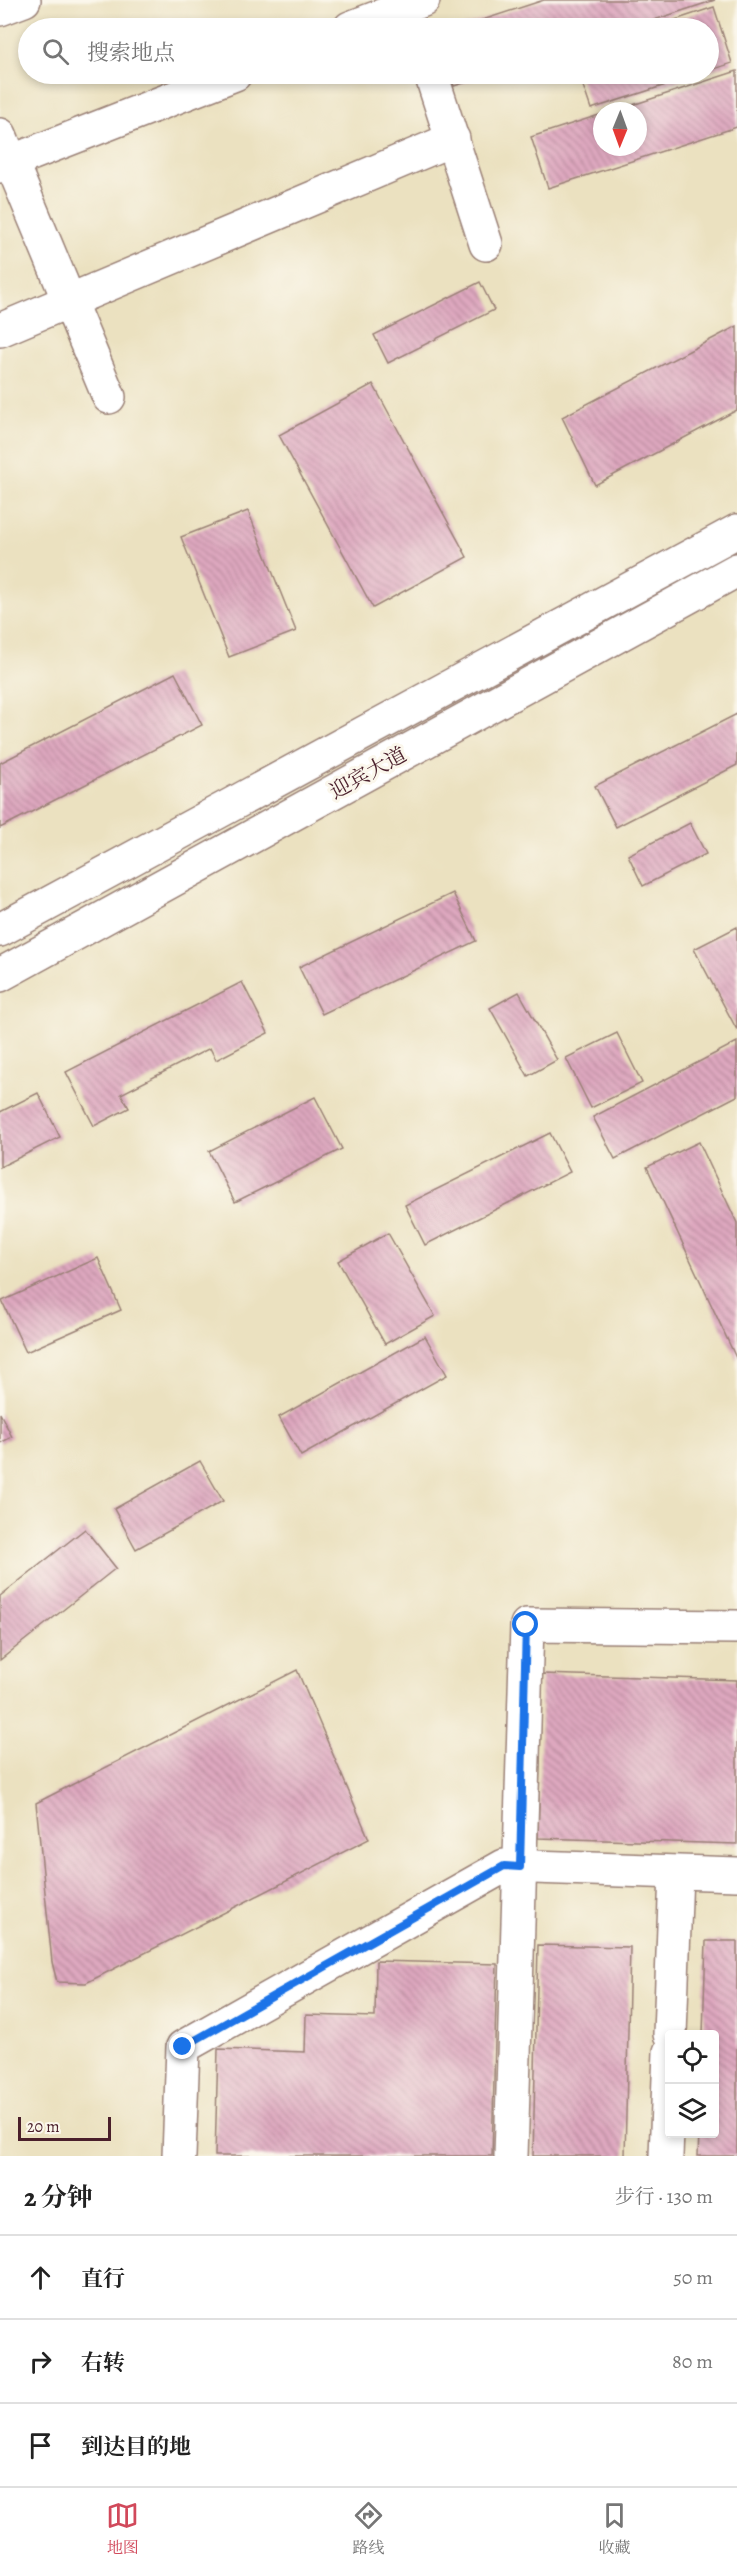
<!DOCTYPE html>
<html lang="zh">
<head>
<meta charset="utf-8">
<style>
  :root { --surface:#fff; --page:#f6f6f6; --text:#222; --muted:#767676; --line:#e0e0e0; --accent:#d1495b }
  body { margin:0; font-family:Alegreya,"Noto Serif SC",serif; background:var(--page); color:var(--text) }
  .controls { position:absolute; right:18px; bottom:18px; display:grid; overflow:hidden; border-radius:6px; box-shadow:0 3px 9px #0003 }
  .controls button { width:54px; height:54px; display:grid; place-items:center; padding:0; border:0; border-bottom:2px solid var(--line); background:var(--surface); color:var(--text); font:30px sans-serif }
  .compass { position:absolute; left:593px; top:102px; width:54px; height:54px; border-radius:50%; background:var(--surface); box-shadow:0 3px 9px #0003; rotate:181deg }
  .scale { position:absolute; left:18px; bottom:15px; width:93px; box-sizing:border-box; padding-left:6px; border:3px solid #4a1f2b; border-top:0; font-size:16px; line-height:21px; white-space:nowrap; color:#4a1f2b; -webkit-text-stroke:4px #fbf7ec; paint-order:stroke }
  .stop { position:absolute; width:18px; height:18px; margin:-14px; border:4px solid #1a73e8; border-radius:50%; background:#fff }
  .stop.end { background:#1a73e8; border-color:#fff; box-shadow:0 2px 6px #0008 }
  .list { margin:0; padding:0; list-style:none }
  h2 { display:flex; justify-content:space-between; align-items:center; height:78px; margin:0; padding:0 24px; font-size:26px }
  h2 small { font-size:20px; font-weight:400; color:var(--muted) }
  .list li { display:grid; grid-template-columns:39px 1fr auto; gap:18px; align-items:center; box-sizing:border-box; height:84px; padding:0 24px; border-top:2px solid var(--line) }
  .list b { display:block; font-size:22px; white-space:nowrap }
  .list em { font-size:20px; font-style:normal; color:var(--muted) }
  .icon { flex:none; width:33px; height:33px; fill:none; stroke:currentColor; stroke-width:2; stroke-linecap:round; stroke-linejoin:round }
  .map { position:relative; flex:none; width:737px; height:2156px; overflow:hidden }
  .search { position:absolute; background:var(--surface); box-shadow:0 3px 9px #0003; left:18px; right:18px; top:18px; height:66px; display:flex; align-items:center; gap:15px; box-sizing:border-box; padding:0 21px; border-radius:33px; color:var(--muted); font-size:22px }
  .sheet { height:330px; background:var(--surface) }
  nav { display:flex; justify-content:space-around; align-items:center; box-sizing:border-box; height:84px; border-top:2px solid var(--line); background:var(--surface); font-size:16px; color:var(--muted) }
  nav a { display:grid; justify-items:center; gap:3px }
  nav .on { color:var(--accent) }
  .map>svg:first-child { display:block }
</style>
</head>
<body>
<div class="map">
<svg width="737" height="2156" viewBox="0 0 737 2156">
  <defs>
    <pattern id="building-back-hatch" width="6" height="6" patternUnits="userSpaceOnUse" patternTransform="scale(1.5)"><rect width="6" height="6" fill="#dea8bf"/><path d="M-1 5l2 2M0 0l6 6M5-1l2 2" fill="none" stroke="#b6889b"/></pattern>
  </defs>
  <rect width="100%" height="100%" fill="#fbf7ec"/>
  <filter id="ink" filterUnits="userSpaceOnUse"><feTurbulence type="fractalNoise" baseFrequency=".0167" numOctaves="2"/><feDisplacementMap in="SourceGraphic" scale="12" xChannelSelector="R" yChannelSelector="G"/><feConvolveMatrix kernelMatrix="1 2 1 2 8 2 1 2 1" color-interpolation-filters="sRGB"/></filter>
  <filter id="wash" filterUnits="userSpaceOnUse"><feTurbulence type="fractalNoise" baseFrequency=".008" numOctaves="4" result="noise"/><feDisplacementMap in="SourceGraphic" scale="24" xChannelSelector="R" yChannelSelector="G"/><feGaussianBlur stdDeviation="1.35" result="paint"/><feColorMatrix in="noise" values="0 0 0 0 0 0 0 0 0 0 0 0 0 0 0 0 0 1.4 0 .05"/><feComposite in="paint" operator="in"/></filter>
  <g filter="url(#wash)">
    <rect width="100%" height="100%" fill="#ebe1c0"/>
    <g id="blocks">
      <g fill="url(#building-back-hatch)">
        <path d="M544 0H715L630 28H458Z"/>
        <path d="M714 7 732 63 708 71V28H651Z"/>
        <path d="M737 71V127L548 188 531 137 602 114V147H638V111H614Z"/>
        <path d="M450 74H492L454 86Z"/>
        <path d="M579 74H700L591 109Z"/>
        <path d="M480 282 494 310 388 363 374 335Z"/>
        <path d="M737 326V410L595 485 562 417Z"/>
        <path d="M373 384 467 557 373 608 279 435Z"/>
        <path d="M248 511 296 631 229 657 181 537Z"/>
        <path d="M175 673 202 725 0 828V763Z"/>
        <path d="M737 714V765L616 827 595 786Z"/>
        <path d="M690 823 706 854 643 886 628 855Z"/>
        <path d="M453 893 476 941 322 1014 299 967Z"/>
        <path d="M737 927V1030L694 949Z"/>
        <path d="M242 982 268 1033 216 1060 210 1048 121 1094 129 1108 94 1126 66 1072Z"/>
        <path d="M519 992 557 1060 528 1076 490 1008Z"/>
        <path d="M617 1033 642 1083 591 1108 566 1058Z"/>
        <path d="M737 1042V1096L615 1159 593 1117Z"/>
        <path d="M38 1093 60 1137 0 1167V1112Z"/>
        <path d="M315 1097 342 1149 235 1202 209 1151Z"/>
        <path d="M550 1133 570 1172 425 1245 405 1205Z"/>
        <path d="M699 1142 737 1223V1360L647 1167Z"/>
        <path d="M388 1233 435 1316 385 1344 338 1261Z"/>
        <path d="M98 1258 121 1310 26 1352 2 1301Z"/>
        <path d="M425 1336 447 1375 301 1456 279 1417Z"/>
        <path d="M0 1413 12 1437 0 1443Z"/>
        <path d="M200 1461 223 1501 136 1549 114 1509Z"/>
        <path d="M85 1529 116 1568 0 1660V1596Z"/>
        <path d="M297 1670 369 1839 86 1983 57 1982 52 1962 36 1803Z"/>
        <path d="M542 1674 737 1680V1844L538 1838Z"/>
        <path d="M706 1941H737V2156H698L699 2134H714V2034H703Z"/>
        <path d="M538 1945 630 1947 625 2156H533Z"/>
        <path d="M376 1961 497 1964 492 2156H215L218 2049 305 2052 306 2015 375 2017Z"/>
      </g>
    </g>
  </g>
  <g filter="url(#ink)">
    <use href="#blocks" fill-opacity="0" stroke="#9a8076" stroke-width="1.5"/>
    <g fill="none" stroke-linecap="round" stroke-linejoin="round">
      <defs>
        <g id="minor">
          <path d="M0 9 24 0"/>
          <path d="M350 28 423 0"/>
          <path d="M431 74 486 244"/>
          <path d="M0 135 109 397"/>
          <path d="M0 166 235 74"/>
          <path d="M0 330 453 139"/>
          <path d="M670 2034 676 1873"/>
          <path d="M179 2156 183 2047 504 1866 737 1874"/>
          <path d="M511 2156 527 1625 737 1627"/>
          <path d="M666 2156 670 2052"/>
        </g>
        <g id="major">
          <path d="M0 930 737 531"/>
          <path d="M0 975 737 570"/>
        </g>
      </defs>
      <use href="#minor" stroke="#9a8076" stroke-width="36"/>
      <use href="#major" stroke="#9a8076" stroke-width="36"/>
      <use href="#minor" stroke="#fff" stroke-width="33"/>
      <use href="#major" stroke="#fff" stroke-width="33"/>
    </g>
  </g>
  <g fill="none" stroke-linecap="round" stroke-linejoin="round" filter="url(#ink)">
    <path stroke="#1a73e8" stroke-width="8" d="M183 2047 504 1866 520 1867 526 1625"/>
  </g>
  <g text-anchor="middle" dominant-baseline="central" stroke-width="6" stroke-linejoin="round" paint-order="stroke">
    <g font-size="21" fill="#4a1f2b" stroke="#fbf7ec">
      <text transform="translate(368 773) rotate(-29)">迎宾大道</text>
    </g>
  </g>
</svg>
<div class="controls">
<button><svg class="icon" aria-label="locate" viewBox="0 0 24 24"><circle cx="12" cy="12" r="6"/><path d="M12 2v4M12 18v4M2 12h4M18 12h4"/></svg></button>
<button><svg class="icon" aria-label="layers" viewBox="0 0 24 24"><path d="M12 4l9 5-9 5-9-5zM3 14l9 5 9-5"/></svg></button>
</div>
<svg class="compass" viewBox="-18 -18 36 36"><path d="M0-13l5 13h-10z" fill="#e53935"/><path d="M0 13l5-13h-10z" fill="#767676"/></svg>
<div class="scale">20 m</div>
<div class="stop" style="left:526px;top:1625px"></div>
<div class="stop end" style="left:183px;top:2047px"></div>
<div class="search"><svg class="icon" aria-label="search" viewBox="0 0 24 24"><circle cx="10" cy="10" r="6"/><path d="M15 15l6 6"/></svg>搜索地点</div>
</div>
<section class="sheet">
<h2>2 分钟<small>步行 · 130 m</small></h2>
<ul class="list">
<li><svg class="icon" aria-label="ahead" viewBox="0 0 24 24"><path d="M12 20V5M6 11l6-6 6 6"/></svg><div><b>直行</b></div><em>50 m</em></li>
<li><svg class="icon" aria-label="right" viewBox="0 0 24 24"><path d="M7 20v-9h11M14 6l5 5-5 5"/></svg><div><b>右转</b></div><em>80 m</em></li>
<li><svg class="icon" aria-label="arrive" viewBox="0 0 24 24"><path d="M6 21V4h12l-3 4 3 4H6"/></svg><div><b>到达目的地</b></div></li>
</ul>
</section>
<nav>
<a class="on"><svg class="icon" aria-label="map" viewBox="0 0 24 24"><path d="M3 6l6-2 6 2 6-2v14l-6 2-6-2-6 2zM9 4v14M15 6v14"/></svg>地图</a>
<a><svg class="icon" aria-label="directions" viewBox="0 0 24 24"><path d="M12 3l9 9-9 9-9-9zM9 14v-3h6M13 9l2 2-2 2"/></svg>路线</a>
<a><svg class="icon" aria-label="saved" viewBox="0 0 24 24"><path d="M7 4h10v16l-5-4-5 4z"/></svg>收藏</a>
</nav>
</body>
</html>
